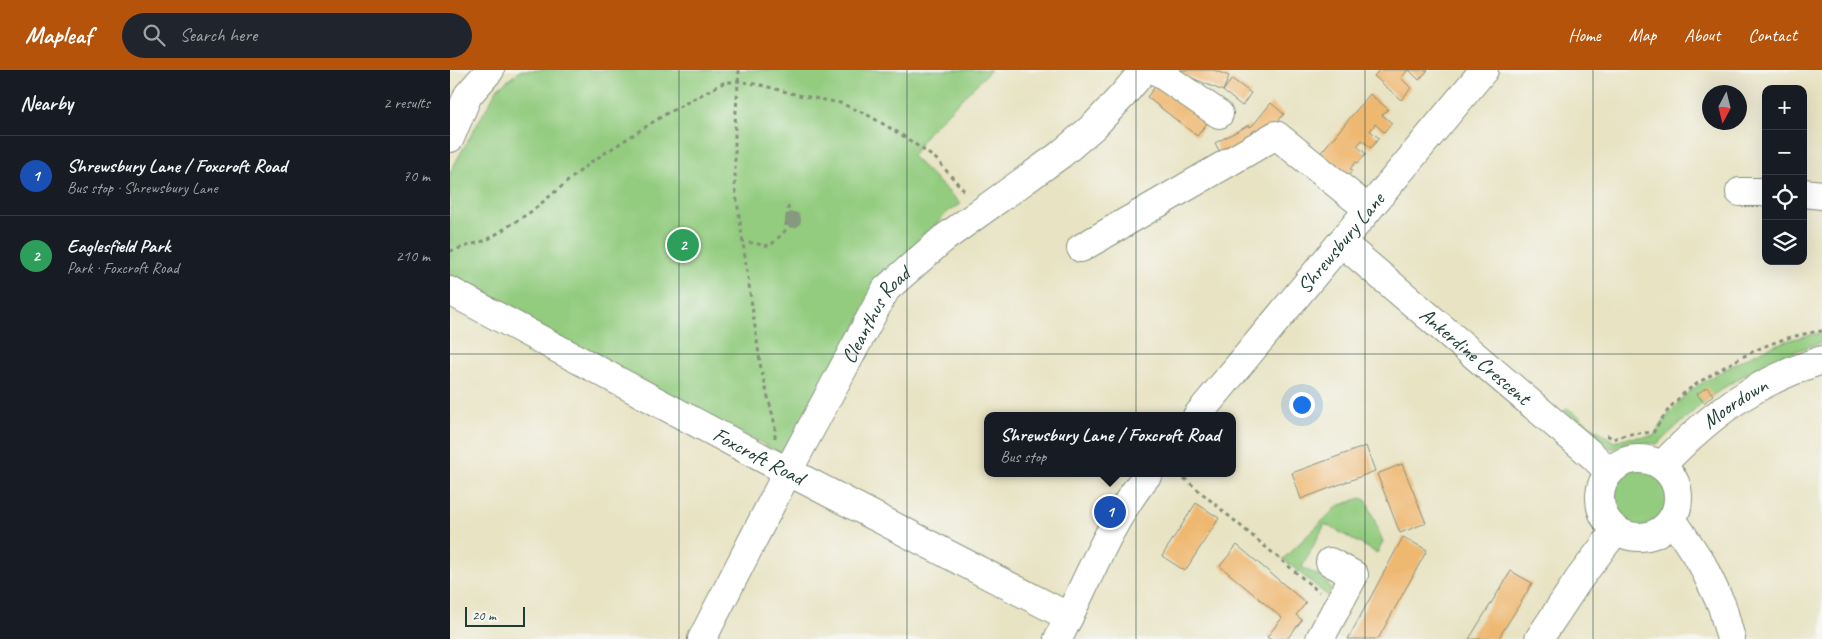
<!DOCTYPE html>
<html lang="en">
<head>
<meta charset="utf-8">
<style>
  :root { --surface:#171b24; --page:#20242c; --text:#f1f3f6; --muted:#9ea1a6; --line:#363941; --accent:#b45309 }
  body { margin:0; font-family:Caveat,sans-serif; background:var(--page); color:var(--text) }
  .controls { position:absolute; right:15px; top:15px; display:grid; overflow:hidden; border-radius:10px; box-shadow:0 5px 20px #0002 }
  .controls button { width:45px; height:45px; display:grid; place-items:center; padding:0; border:0; border-bottom:1px solid var(--line); background:var(--surface); color:var(--text); font:25px sans-serif }
  .compass { position:absolute; left:1252px; top:15px; width:45px; height:45px; border-radius:50%; background:var(--surface); box-shadow:0 5px 20px #0002; rotate:187deg }
  .scale { position:absolute; left:15px; bottom:12px; width:60px; box-sizing:border-box; padding-left:5px; border:2px solid #1f3d34; border-top:0; font-size:14px; line-height:18px; white-space:nowrap; color:#1f3d34; -webkit-text-stroke:4px #f6f6f2; paint-order:stroke }
  .you { position:absolute; left:851px; top:334px; width:18px; height:18px; margin:-12px; border:4px solid #fff; border-radius:50%; background:#1a73e8; box-shadow:0 0 0 8px #1a73e833 }
  .badge { display:grid; place-items:center; width:32px; height:32px; border-radius:50%; background:var(--accent); color:#fff; font-size:16px; font-weight:700 }
  .pin { position:absolute; translate:-50% -50%; border:2px solid #fff; box-shadow:0 1px 5px #0006 }
  .popup { position:absolute; left:534px; top:342px; width:252px; height:65px; box-sizing:border-box; display:grid; place-content:center; border-radius:10px; background:var(--surface); filter:drop-shadow(0 1px 4px #0005); font-size:16px; white-space:nowrap; color:var(--muted) }
  .popup b { font-size:19px; color:var(--text) }
  .popup::after { content:''; position:absolute; left:50%; top:100%; margin-left:-10px; border:10px solid transparent; border-top-color:var(--surface) }
  .list { margin:0; padding:0; list-style:none }
  h2 { display:flex; justify-content:space-between; align-items:center; height:65px; margin:0; padding:0 20px; font-size:21px }
  h2 small { font-size:16px; font-weight:400; color:var(--muted) }
  .list li { display:grid; grid-template-columns:32px 1fr auto; gap:15px; align-items:center; box-sizing:border-box; height:80px; padding:0 20px; border-top:1px solid var(--line) }
  .list b { display:block; font-size:19px; white-space:nowrap }
  .list p { margin:0; font-size:16px; white-space:nowrap; color:var(--muted) }
  .list em { font-size:16px; font-style:normal; color:var(--muted) }
  .icon { flex:none; width:28px; height:28px; fill:none; stroke:currentColor; stroke-width:2; stroke-linecap:round; stroke-linejoin:round }
  .map { position:relative; flex:none; width:1372px; height:569px; overflow:hidden }
  header { display:flex; align-items:center; gap:30px; box-sizing:border-box; height:70px; padding:0 25px; background:var(--accent); color:#fff }
  header strong { font-size:24px }
  nav { display:flex; gap:28px; margin-inline-start:auto; font-size:18px }
  .search { width:350px; height:45px; background:var(--page); display:flex; align-items:center; gap:12px; box-sizing:border-box; padding:0 18px; border-radius:28px; color:var(--muted); font-size:19px }
  main { display:flex }
  aside { flex:1; background:var(--surface) }
  .map>svg:first-child { display:block }
</style>
</head>
<body>
<header>
<strong>Mapleaf</strong>
<div class="search"><svg class="icon" aria-label="search" viewBox="0 0 24 24"><circle cx="10" cy="10" r="6"/><path d="M15 15l6 6"/></svg>Search here</div>
<nav><a>Home</a><a>Map</a><a>About</a><a>Contact</a></nav>
</header>
<main>
<aside>
<h2>Nearby<small>2 results</small></h2>
<ul class="list">
<li><span class="badge" style="background:#1a4fb4">1</span><div><b>Shrewsbury Lane / Foxcroft Road</b><p>Bus stop · Shrewsbury Lane</p></div><em>70 m</em></li>
<li><span class="badge" style="background:#2e9e5b">2</span><div><b>Eaglesfield Park</b><p>Park · Foxcroft Road</p></div><em>210 m</em></li>
</ul>
</aside>
<div class="map">
<svg width="1372" height="569" viewBox="0 0 1372 569">
  <rect width="100%" height="100%" fill="#f6f6f2"/>
  <filter id="ink" filterUnits="userSpaceOnUse"><feTurbulence type="fractalNoise" baseFrequency=".02" numOctaves="2"/><feDisplacementMap in="SourceGraphic" scale="10" xChannelSelector="R" yChannelSelector="G"/><feConvolveMatrix kernelMatrix="1 2 1 2 8 2 1 2 1" color-interpolation-filters="sRGB"/></filter>
  <filter id="wash" filterUnits="userSpaceOnUse"><feTurbulence type="fractalNoise" baseFrequency=".0096" numOctaves="4" result="noise"/><feDisplacementMap in="SourceGraphic" scale="20" xChannelSelector="R" yChannelSelector="G"/><feGaussianBlur stdDeviation="1.12" result="paint"/><feColorMatrix in="noise" values="0 0 0 0 0 0 0 0 0 0 0 0 0 0 0 0 0 1.4 0 .05"/><feComposite in="paint" operator="in"/></filter>
  <g filter="url(#wash)">
    <rect width="100%" height="100%" fill="#e8e3c3"/>
    <g fill="#93cc7f" stroke="#59845a">
      <path d="M71 0H541L477 63 462 86 511 134 499 141 431 210 336 386 0 212V102L48 18Z"/>
      <path d="M1372 263V272C1338 283 1305 297 1275 317 1250 333 1229 355 1207 374 1189 372 1179 372 1162 379L1114 341 1117 338 1164 372 1175 368 1204 366C1215 350 1225 333 1240 321 1251 313 1264 306 1276 299 1308 281 1335 268 1372 263Z"/>
      <circle cx="1189" cy="428" r="32"/>
      <path d="M911 428 917 431 933 472 927 483 875 454 852 497C866 506 880 506 881 525L878 526 833 489 888 436Z"/>
    </g>
    <g id="blocks">
      <g fill="#efb871">
        <path d="M723 0H764L779 6 773 21 782 9 801 23 792 36 773 21Z"/>
        <path d="M929 0H958L951 8 961 18 951 30 924 6Z"/>
        <path d="M959 0H978L969 10Z"/>
        <path d="M707 14 757 53 747 66 697 27Z"/>
        <path d="M920 24 938 39 932 45 942 53 934 62 925 54 920 61 929 68 921 78 912 70 907 76 916 84 908 93 906 92 900 99 903 100 895 109 868 86Z"/>
        <path d="M821 33 834 44 819 62 773 88 765 73 799 55 800 57 803 55Z"/>
        <path d="M1257 317 1263 325 1254 333 1247 324Z"/>
        <path d="M916 376 925 401 851 429 842 403Z"/>
        <path d="M952 394 976 453 950 463 927 404Z"/>
        <path d="M746 433 769 448 735 501 712 486Z"/>
        <path d="M953 467 977 480 928 569H898Z"/>
        <path d="M787 475 856 533 846 545 852 550 837 569H819L817 567 832 548 770 496Z"/>
        <path d="M1061 501 1082 513 1073 529 1048 569H1019Z"/>
      </g>
    </g>
  </g>
  <g filter="url(#ink)">
    <use href="#blocks" fill-opacity="0" stroke="#84907c" stroke-width="1"/>
    <g fill="none" stroke-linecap="round" stroke-linejoin="round">
      <defs>
        <g id="minor">
          <path d="M705 0 769 44"/>
          <path d="M0 68 18 25 40 0"/>
          <path d="M1290 122H1316"/>
          <path d="M1353 123 1372 125"/>
          <path id="s1" d="M891 172 1143 386 1159 402"/>
          <path d="M631 178 826 65 918 139"/>
          <path id="s2" d="M0 221 316 390 619 547"/>
          <path id="s3" d="M747 346 1034 0"/>
          <circle cx="1189" cy="428" r="39"/>
          <path id="s4" d="M1212 395C1262 343 1303 313 1372 290"/>
          <path d="M1222 449 1252 494 1272 536 1281 569"/>
          <path id="s5" d="M252 569 338 401 436 219 493 169 610 85 644 56 673 25 694 0"/>
          <path d="M608 569C635 516 661 448 699 403"/>
          <path d="M870 569 904 505 880 492"/>
          <path d="M1089 569 1129 509 1166 460"/>
        </g>
      </defs>
      <use href="#minor" stroke="#84907c" stroke-width="30"/>
      <g stroke="#84907c" stroke-width="3" stroke-dasharray="4 4" stroke-linecap="butt">
        <path d="M289 0 285 54V117L311 299 325 355V368"/>
        <path d="M291 171 320 176 335 161 339 133"/>
        <path d="M0 181 37 170 82 141 141 92 214 45 273 13 287 11 311 15 348 25 390 33 416 44 452 65 486 89 516 123"/>
        <path d="M1157 365 1163 369C1176 364 1188 362 1203 363 1210 351 1218 339 1228 329 1239 317 1255 309 1269 300 1303 280 1332 266 1372 261"/>
        <path d="M728 403 869 522"/>
      </g>
      <use href="#minor" stroke="#fff" stroke-width="28"/>
    </g>
    <circle fill="#86987d" cx="343" cy="150" r="8"/>
  </g>
  <path fill="none" stroke="#1f3d34" stroke-width="1" stroke-opacity="0.55" d="M229 0V569M457 0V569M686 0V569M915 0V569M1143 0V569M0 284H1372"/>
  <g text-anchor="middle" dominant-baseline="central" stroke-width="4" stroke-linejoin="round" paint-order="stroke">
    <g font-size="21" fill="#1f3d34" stroke="#f6f6f2">
      <text stroke="none"><textPath href="#s3" startOffset="225">Shrewsbury Lane</textPath></text>
      <text stroke="none"><textPath href="#s5" startOffset="368">Cleanthus Road</textPath></text>
      <text stroke="none"><textPath href="#s1" startOffset="176">Ankerdine Crescent</textPath></text>
      <text stroke="none"><textPath href="#s4" startOffset="96">Moordown</textPath></text>
      <text stroke="none"><textPath href="#s2" startOffset="350">Foxcroft Road</textPath></text>
    </g>
  </g>
</svg>
<div class="controls">
<button>+</button>
<button>−</button>
<button><svg class="icon" aria-label="locate" viewBox="0 0 24 24"><circle cx="12" cy="12" r="6"/><path d="M12 2v4M12 18v4M2 12h4M18 12h4"/></svg></button>
<button><svg class="icon" aria-label="layers" viewBox="0 0 24 24"><path d="M12 4l9 5-9 5-9-5zM3 14l9 5 9-5"/></svg></button>
</div>
<svg class="compass" viewBox="-18 -18 36 36"><path d="M0-13l5 13h-10z" fill="#e53935"/><path d="M0 13l5-13h-10z" fill="#9ea1a6"/></svg>
<div class="scale">20 m</div>
<div class="you"></div>
<div class="pin badge" style="left:660px;top:442px;background:#1a4fb4">1</div>
<div class="popup"><b>Shrewsbury Lane / Foxcroft Road</b>Bus stop</div>
<div class="pin badge" style="left:233px;top:175px;background:#2e9e5b">2</div>
</div>
</main>
</body>
</html>
